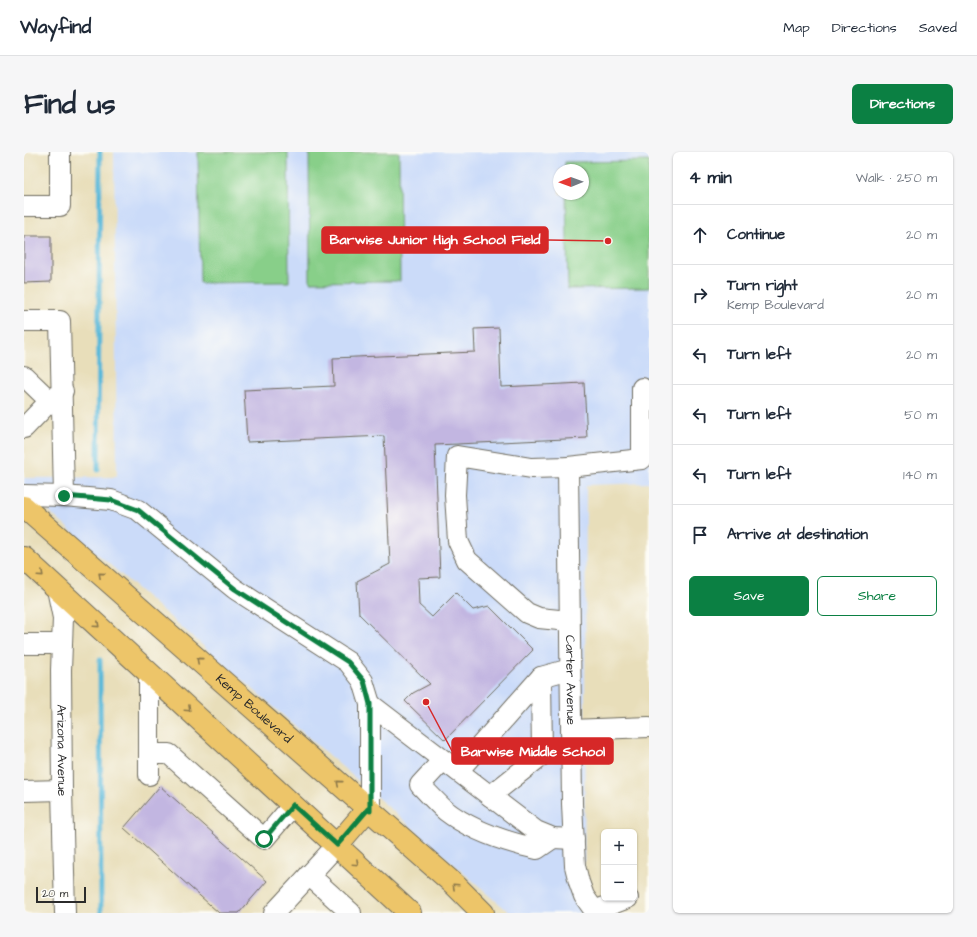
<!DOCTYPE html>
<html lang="en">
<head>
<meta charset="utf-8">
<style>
  :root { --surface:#fff; --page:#f6f6f7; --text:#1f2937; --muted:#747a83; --line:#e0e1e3; --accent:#0b8043 }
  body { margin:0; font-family:"Architects Daughter",sans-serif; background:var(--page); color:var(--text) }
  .controls { position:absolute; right:12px; bottom:12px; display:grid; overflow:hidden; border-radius:6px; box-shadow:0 1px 3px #0004 }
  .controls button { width:36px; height:36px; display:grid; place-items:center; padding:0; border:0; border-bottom:1px solid var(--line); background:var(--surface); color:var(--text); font:20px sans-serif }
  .compass { position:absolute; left:529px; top:12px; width:36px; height:36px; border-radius:50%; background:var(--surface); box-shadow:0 1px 3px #0004; rotate:269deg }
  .scale { position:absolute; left:12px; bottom:10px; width:50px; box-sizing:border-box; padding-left:4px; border:2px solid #2b2b2b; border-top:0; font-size:11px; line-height:14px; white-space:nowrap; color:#2b2b2b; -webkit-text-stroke:3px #fdfcf7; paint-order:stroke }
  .stop { position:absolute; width:12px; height:12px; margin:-9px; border:3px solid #0b8043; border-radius:50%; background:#fff }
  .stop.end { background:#0b8043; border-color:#fff; box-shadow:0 1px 4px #0008 }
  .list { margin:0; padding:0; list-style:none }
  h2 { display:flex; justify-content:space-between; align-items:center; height:52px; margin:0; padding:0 16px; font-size:17px }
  h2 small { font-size:13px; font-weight:400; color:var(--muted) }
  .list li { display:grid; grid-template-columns:26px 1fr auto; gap:12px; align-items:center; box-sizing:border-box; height:60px; padding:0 16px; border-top:1px solid var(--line) }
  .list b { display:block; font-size:15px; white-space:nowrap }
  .list p { margin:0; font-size:13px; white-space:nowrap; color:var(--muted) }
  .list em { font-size:13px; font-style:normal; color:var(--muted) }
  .actions { display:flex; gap:8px; padding:12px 16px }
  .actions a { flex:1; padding:9px 0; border:1px solid var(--accent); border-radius:6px; text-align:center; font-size:14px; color:var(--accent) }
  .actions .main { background:var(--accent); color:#fff }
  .icon { flex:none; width:22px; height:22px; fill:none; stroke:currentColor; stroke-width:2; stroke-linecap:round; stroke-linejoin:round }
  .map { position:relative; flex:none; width:625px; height:761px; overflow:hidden; border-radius:6px }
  header { display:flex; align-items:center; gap:24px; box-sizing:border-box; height:56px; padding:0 20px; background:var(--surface); border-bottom:1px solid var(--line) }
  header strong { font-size:19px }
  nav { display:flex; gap:22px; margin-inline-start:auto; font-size:14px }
  .intro { display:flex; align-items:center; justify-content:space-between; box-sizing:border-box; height:96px; padding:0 24px }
  h1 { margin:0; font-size:28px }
  .button { padding:10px 18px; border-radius:6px; background:var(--accent); color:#fff; font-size:14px; font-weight:700 }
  main { display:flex; gap:24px; padding:0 24px }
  aside { flex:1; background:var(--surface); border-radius:6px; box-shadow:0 1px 3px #0004 }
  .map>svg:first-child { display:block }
</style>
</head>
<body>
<header>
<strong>Wayfind</strong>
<nav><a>Map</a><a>Directions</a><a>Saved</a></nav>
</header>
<div class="intro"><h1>Find us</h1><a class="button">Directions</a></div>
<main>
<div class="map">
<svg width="625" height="761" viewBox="0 0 625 761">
  <rect width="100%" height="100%" fill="#fdfcf7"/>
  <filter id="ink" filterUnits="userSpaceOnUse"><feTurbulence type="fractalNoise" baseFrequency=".025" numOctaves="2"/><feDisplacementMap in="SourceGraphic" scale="8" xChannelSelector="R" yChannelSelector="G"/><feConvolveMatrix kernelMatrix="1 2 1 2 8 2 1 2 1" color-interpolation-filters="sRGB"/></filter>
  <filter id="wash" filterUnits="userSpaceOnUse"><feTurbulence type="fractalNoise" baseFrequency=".012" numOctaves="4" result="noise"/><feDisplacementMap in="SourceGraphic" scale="16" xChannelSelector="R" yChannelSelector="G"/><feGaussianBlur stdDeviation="0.9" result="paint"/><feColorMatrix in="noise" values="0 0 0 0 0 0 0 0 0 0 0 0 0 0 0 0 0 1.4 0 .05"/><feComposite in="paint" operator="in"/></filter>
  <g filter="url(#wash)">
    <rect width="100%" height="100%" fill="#e8deba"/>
    <path fill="#cbdbf9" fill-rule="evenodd" d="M90 0H625V331L562 333 560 761H486L0 338V326L93 325ZM535 18H559V42H535Z"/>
    <g fill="#88cf89" stroke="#5a7d5a">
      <path d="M174 0H264L265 130 176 131Z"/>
      <path d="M285 0H375L376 129 286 130Z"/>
      <path d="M625 9V136L544 137 542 42H559V18H541V10Z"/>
    </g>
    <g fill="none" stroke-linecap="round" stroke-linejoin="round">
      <g stroke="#5bb9d9" stroke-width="5">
        <path d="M74 318 76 0"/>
        <path d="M76 508 77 761"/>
      </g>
    </g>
    <g id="blocks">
      <g fill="#c2b6e1">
        <path d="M0 84H27V130L0 131Z"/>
        <path d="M475 176 477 235 560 231 563 286 411 293 416 425 394 426 395 453 408 465 432 441 449 458 465 454 509 498 421 588 381 549 389 541 406 532 335 462 333 429 366 412 360 284 223 290 220 238 310 234 309 206 451 200 450 177Z"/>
        <path d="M136 634 243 729 215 761H195L100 676Z"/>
      </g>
    </g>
  </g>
  <g filter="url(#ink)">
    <use href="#blocks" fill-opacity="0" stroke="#6d6a5d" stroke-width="1"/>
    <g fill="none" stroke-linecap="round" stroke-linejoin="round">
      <defs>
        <g id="minor">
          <path d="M0 54H36V0"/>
          <path d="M0 169H36L40 344"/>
          <path d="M0 224 26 249"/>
          <path d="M0 276 26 249 39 239"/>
          <path id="s1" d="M544 315 548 652 551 714 555 730 560 744 572 761"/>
          <path d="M0 343 40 344 87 348 114 358 211 437 324 510 339 529 346 552V659"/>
          <path id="s2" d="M33 437 39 466 37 518 38 638 41 761"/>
          <path d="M545 469 515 466 503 461 443 408 434 389 431 343 433 304 507 316 544 315 618 307V236"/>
          <path d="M0 492H38"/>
          <path d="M125 521V602H145L240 687 269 653"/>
          <path d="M346 552 512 679 529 686 550 687"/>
          <path d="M547 578 625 575"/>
          <path d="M125 602V623"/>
          <path d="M419 608 396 633C404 641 413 651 422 659 448 679 482 690 513 697L529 686"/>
          <path d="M434 619 517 525 546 517"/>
          <path d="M0 639 38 638"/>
          <path d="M466 644 518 603 517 525"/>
          <path d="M285 723 327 761"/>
          <path d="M570 759 604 746"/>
          <path d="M250 761 313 693"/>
        </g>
        <g id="major">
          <path id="s3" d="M0 355 431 733 459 761"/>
          <path d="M0 406 386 761"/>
          <path d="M313 693 344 657"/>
        </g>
      </defs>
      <use href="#minor" stroke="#6d6a5d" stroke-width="22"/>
      <use href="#major" stroke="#6d6a5d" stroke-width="24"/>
      <use href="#minor" stroke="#fff" stroke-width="20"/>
      <use href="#major" stroke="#edc569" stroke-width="22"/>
    </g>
    <defs><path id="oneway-chevron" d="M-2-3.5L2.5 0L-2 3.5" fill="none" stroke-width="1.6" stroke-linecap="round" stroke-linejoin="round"/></defs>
    <g stroke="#8c784a">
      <use href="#oneway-chevron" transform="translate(17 422) rotate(42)"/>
      <use href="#oneway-chevron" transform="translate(77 423) rotate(-139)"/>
      <use href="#oneway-chevron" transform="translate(73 473) rotate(42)"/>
      <use href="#oneway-chevron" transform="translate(175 508) rotate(-139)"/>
      <use href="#oneway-chevron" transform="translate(164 557) rotate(43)"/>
      <use href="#oneway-chevron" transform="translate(315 631) rotate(-139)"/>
      <use href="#oneway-chevron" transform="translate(332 711) rotate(43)"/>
      <use href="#oneway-chevron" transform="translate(431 734) rotate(-137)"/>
    </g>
  </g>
  <g fill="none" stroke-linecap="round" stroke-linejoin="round" filter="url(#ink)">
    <path stroke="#0b8043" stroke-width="5" d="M40 344 87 348 114 358 211 437 324 510 340 529 346 552V659L344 657 313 693 269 653 240 687"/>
  </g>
  <g text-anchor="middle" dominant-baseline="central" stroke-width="3.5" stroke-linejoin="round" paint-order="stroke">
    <g font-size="13" fill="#2b2b2b" stroke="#fdfcf7">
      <text stroke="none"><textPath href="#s1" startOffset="213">Carter Avenue</textPath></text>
      <text stroke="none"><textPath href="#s3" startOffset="306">Kemp Boulevard</textPath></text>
      <text stroke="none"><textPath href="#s2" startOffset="162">Arizona Avenue</textPath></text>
    </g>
  </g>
  <path fill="none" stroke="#d62828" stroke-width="1.5" d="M584 89L524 88M402 550L428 599"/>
  <g fill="#d62828" stroke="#fdfcf7" stroke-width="1.5">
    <circle cx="584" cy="89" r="4"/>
    <circle cx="402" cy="550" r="4"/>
  </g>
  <g fill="#d62828" stroke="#d62828" stroke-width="1.5">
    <rect x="298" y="75" width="226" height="26" rx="4"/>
    <rect x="428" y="586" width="161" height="26" rx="4"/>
  </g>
  <g font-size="14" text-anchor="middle" font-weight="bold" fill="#fff">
    <text x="411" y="92">Barwise Junior High School Field</text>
    <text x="509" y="604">Barwise Middle School</text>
  </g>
</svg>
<div class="controls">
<button>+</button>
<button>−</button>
</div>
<svg class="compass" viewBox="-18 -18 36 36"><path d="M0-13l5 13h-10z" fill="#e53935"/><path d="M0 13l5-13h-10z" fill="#747a83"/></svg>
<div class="scale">20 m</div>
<div class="stop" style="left:240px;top:687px"></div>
<div class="stop end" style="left:40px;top:344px"></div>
</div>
<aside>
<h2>4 min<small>Walk · 250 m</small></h2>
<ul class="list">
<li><svg class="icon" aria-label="ahead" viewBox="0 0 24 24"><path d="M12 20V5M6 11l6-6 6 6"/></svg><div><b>Continue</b></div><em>20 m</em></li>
<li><svg class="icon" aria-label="right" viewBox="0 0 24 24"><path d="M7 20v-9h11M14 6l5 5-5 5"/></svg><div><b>Turn right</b><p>Kemp Boulevard</p></div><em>20 m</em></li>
<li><svg class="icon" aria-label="left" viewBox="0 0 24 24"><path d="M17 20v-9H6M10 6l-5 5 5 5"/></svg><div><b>Turn left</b></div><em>20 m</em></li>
<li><svg class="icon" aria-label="left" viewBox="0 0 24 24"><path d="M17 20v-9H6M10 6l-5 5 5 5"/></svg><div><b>Turn left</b></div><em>50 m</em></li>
<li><svg class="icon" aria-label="left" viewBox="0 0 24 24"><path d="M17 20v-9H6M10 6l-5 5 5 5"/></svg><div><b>Turn left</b></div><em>140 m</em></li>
<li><svg class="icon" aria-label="arrive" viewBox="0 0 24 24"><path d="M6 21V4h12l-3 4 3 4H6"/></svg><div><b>Arrive at destination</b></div></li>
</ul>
<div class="actions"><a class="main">Save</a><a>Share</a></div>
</aside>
</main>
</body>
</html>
